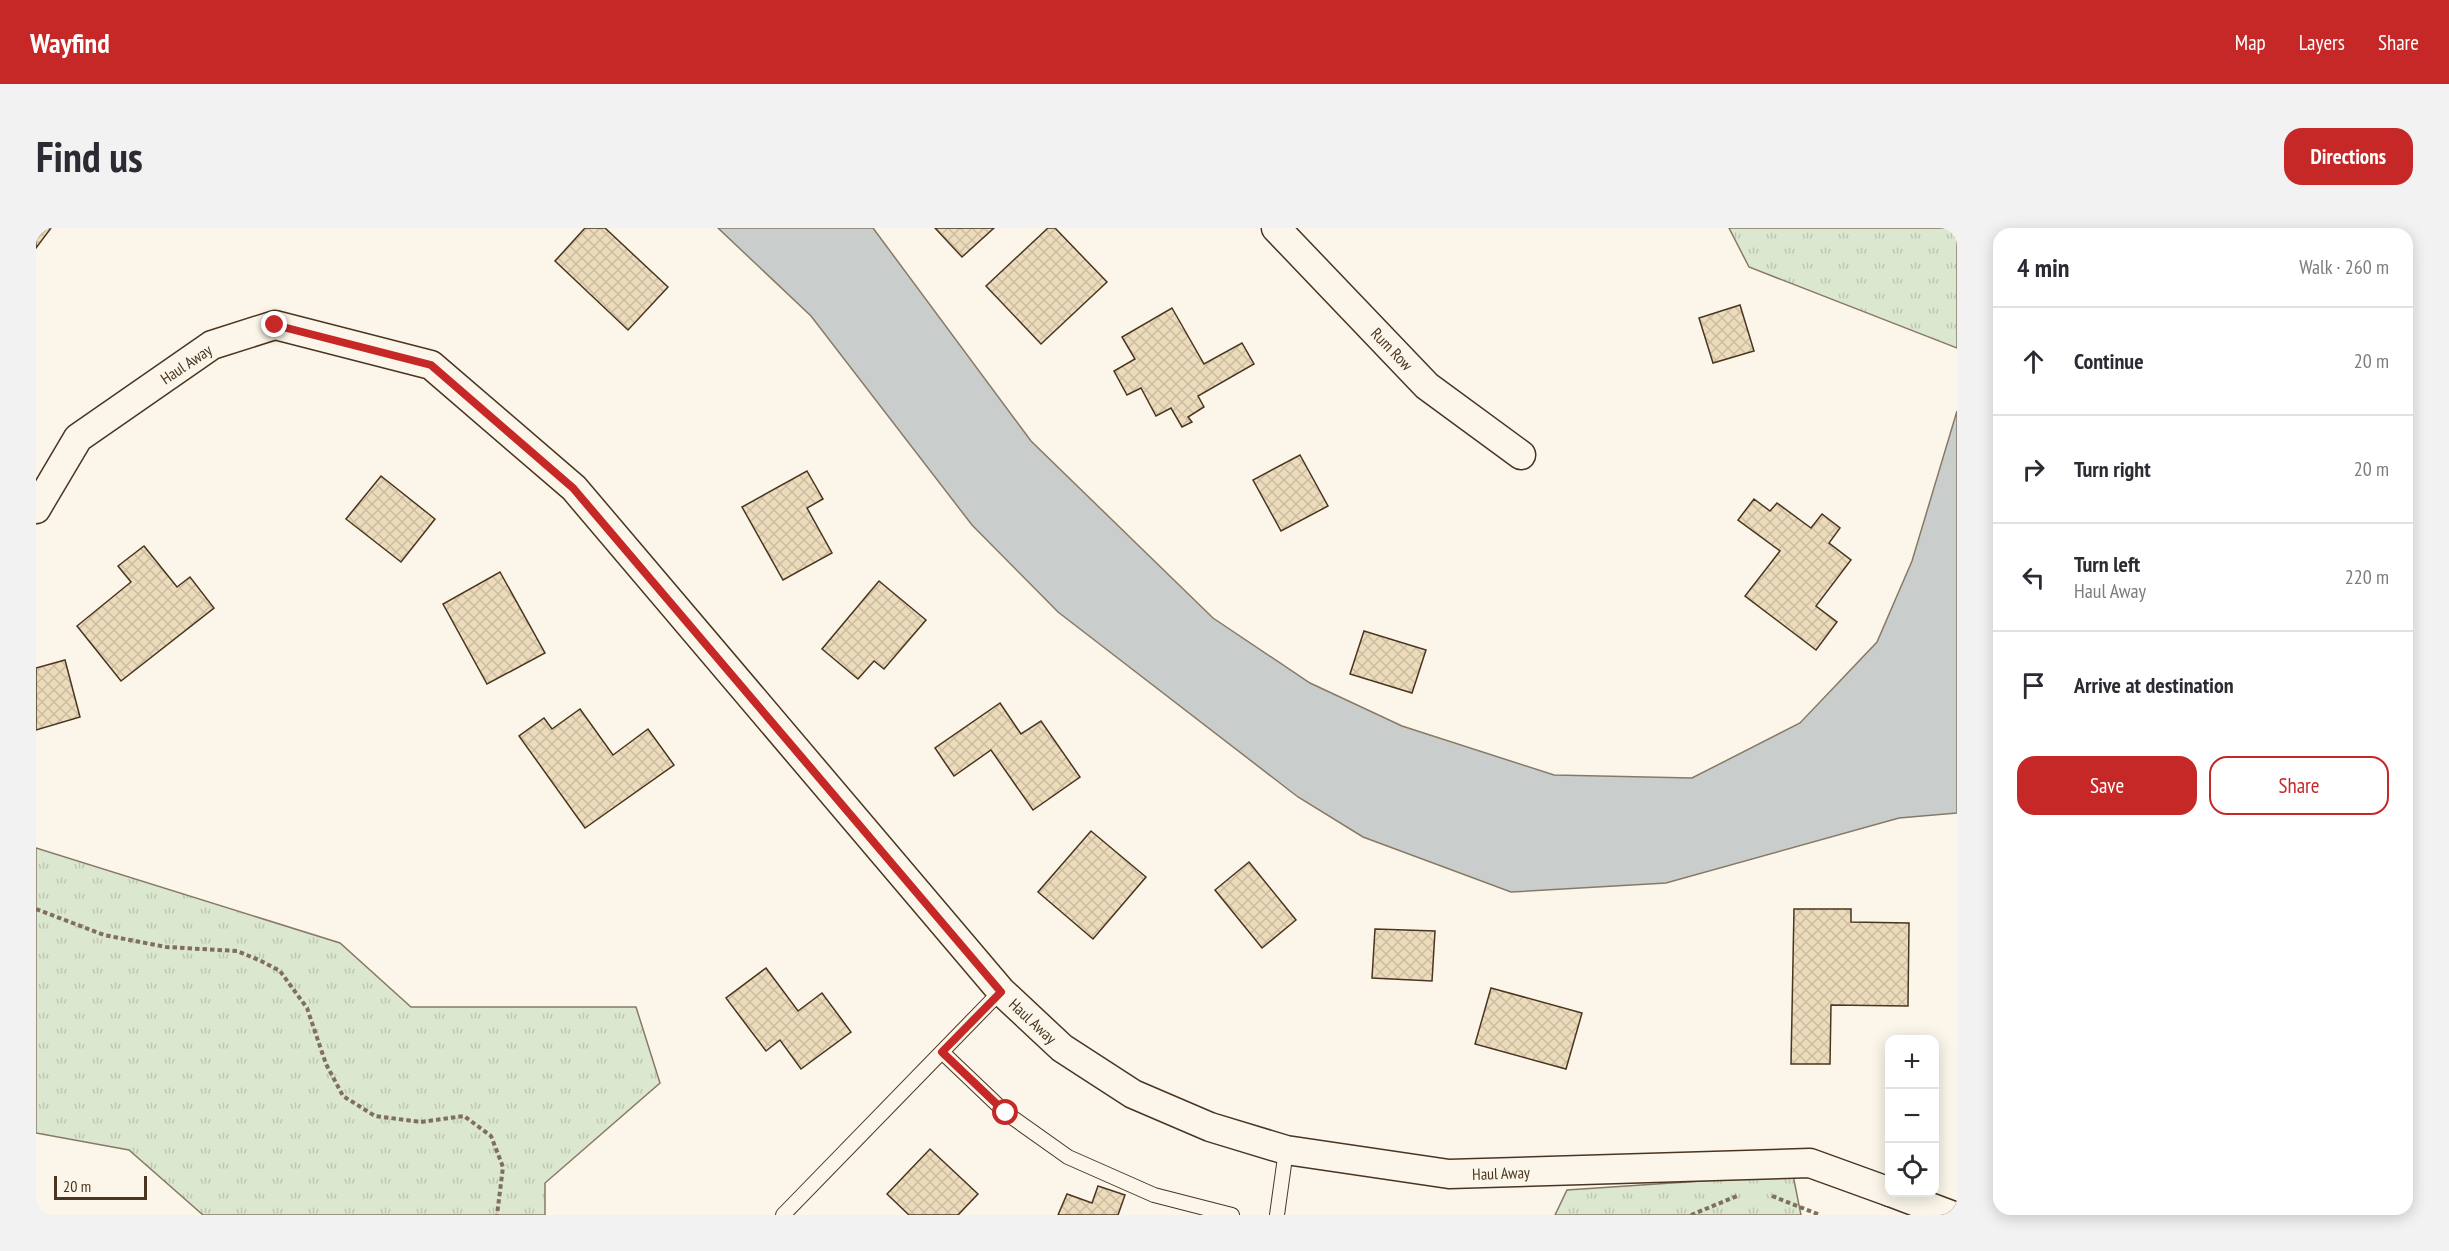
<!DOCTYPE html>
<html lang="en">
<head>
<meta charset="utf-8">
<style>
  :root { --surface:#fff; --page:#f2f2f3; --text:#2b2b33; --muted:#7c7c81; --line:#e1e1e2; --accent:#c62828 }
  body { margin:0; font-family:"PT Sans Narrow",sans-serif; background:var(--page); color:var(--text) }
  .controls { position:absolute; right:18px; bottom:18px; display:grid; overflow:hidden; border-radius:12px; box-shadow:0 3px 15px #0003 }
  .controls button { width:54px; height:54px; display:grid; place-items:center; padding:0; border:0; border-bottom:2px solid var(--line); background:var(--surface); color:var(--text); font:30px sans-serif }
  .scale { position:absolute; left:18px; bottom:15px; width:93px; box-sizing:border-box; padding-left:6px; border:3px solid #4a3520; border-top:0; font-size:16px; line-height:21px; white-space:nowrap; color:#4a3520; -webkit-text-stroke:4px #fbf6e9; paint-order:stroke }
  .stop { position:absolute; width:18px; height:18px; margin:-14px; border:4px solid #c62828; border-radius:50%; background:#fff }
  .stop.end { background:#c62828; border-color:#fff; box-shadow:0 2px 6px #0008 }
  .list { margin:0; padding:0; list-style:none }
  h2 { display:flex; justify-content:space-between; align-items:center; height:78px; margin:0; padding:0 24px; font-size:26px }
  h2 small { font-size:20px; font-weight:400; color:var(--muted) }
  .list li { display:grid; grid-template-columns:39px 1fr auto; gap:18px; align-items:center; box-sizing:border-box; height:108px; padding:0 24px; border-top:2px solid var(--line) }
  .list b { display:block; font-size:22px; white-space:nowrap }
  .list p { margin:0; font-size:20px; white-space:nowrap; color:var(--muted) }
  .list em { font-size:20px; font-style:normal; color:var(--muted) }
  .actions { display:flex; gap:12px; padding:18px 24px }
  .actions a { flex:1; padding:14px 0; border:2px solid var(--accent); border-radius:18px; text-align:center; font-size:21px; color:var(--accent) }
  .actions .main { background:var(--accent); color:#fff }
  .icon { flex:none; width:33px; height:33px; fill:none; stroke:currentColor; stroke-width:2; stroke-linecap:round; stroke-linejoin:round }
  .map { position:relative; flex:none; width:1921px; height:987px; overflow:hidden; border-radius:18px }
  header { display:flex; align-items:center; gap:36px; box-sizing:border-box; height:84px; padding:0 30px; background:var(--accent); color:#fff }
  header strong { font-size:28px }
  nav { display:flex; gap:33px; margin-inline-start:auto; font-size:21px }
  .intro { display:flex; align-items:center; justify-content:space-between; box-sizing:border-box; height:144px; padding:0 36px }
  h1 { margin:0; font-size:42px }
  .button { padding:15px 27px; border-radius:18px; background:var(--accent); color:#fff; font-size:21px; font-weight:700 }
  main { display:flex; gap:36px; padding:0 36px }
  aside { flex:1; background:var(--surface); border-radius:18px; box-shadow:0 3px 15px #0003 }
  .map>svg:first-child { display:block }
</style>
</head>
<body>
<header>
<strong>Wayfind</strong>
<nav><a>Map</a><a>Layers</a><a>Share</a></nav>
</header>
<div class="intro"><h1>Find us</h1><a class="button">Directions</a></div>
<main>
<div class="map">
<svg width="1921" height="987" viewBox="0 0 1921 987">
  <defs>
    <pattern id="grass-tufts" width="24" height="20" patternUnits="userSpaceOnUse" patternTransform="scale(1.5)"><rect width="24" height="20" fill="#dce7d0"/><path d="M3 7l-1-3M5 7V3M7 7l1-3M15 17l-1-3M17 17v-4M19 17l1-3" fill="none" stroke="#bec7b2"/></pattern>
    <pattern id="building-cross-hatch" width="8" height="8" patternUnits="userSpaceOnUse" patternTransform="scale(1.5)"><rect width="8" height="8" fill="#ecdcbc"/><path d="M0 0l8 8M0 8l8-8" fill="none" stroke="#ccbda1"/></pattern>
  </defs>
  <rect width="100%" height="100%" fill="#fbf6e9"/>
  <g fill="url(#grass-tufts)" stroke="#887966" stroke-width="1.5">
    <path d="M1693 0H1921V120L1713 39Z"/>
    <path d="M0 620 304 715 375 779H600L624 855 509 955V987H167L93 922 0 905Z"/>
    <path d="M1757 947 1765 987H1519L1531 962Z"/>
  </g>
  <path fill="#c9cecd" stroke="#887966" stroke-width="1.5" d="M682 0H837L995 213 1177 390 1274 455 1366 498 1518 547 1656 550 1764 495 1841 414 1876 333 1921 183V585L1863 590 1630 655 1475 664 1327 609 1262 569 1022 384 936 297 775 88Z"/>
  <g fill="url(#building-cross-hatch)" stroke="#4a3520" stroke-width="1.5">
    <path d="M0 0H15L0 20Z"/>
    <path d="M549 0H569L632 59 592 102 519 33Z"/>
    <path d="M899 0H958L926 29Z"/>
    <path d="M1012 0H1019L1071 54 1005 116 950 58Z"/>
    <path d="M1704 77 1718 123 1677 135 1663 90Z"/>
    <path d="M1136 80 1168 136 1206 115 1218 136 1162 168 1168 179 1152 189 1156 194 1146 199 1135 180 1120 188 1105 160 1091 167 1078 143 1099 131 1086 109Z"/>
    <path d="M1264 227 1292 278 1245 303 1217 252Z"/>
    <path d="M771 243 787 271 771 280 796 325 747 352 706 279Z"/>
    <path d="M345 248 399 291 365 334 310 291Z"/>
    <path d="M1718 271 1734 283 1741 275 1775 300 1786 286 1804 300 1793 315 1815 332 1780 378 1801 394 1780 422 1709 368 1744 323 1702 292Z"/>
    <path d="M108 318 141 359 154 349 178 380 85 453 41 398 95 354 82 338Z"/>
    <path d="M464 344 509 425 451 456 407 376Z"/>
    <path d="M843 353 890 392 848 441 838 433 822 451 786 421Z"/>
    <path d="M1328 403 1390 422 1376 465 1314 446Z"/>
    <path d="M29 432 44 489 0 502V440Z"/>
    <path d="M964 475 985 506 1005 493 1044 549 997 582 955 522 918 548 899 520Z"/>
    <path d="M544 481 577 527 612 501 638 537 549 600 483 508 508 490 516 501Z"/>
    <path d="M1055 603 1110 649 1057 711 1002 664Z"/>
    <path d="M1213 634 1260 692 1226 720 1179 662Z"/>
    <path d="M1758 681H1815V694L1873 695 1872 778 1795 777 1794 836H1755Z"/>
    <path d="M1339 701 1399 703 1396 753 1336 750Z"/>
    <path d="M730 740 762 783 786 765 815 804 765 841 744 812 730 823 690 770Z"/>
    <path d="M1455 760 1546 785 1530 841 1439 816Z"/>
    <path d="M894 921 942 966 922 987H873L851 966Z"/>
    <path d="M1062 958 1089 967 1082 987H1022L1031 966 1056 975Z"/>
  </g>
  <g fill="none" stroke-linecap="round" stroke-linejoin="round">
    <defs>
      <g id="lane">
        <path d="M906 824 970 885 1032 929 1118 967 1196 987"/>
        <path d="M747 987 965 763"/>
        <path d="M1241 987 1250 922"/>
      </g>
      <g id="street">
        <path d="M1240 0 1391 158 1485 227"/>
        <path d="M0 281 42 210 176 117 239 97 395 137 538 260 965 763 1026 820 1097 866 1174 899 1250 922 1413 946 1774 935 1854 964"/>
        <path d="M1854 964 1915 987"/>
      </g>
    </defs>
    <use href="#lane" stroke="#4a3520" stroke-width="16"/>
    <use href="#street" stroke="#4a3520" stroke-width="31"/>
    <g stroke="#7f6f5c" stroke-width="4" stroke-dasharray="4.5 3" stroke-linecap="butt">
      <path d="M0 681 68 707 130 719 201 723 225 733 244 743 271 780 290 836 307 868 339 888 385 894 428 888 455 908 467 939 461 987"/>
      <path d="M1736 968 1784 987"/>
      <path d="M1655 987 1701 968"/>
    </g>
    <use href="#lane" stroke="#fbf6e9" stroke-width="14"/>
    <use href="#street" stroke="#fbf6e9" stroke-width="28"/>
  </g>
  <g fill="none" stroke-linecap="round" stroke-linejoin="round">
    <path stroke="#c62828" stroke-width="8" d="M239 97 395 137 537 260 965 764 906 824 970 885"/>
  </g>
  <g text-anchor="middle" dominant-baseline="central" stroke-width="4.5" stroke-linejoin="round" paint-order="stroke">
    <g font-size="16" fill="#4a3520" stroke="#fbf6e9">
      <text transform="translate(1356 121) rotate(46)">Rum Row</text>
      <text transform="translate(150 136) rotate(-34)">Haul Away</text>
      <text transform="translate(997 793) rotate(43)">Haul Away</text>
      <text transform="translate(1465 945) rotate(-2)">Haul Away</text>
    </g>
  </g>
</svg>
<div class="controls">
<button>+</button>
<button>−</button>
<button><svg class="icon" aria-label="locate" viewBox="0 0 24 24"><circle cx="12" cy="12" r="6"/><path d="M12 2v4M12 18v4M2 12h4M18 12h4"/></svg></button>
</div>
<div class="scale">20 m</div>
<div class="stop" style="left:970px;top:885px"></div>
<div class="stop end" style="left:239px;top:97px"></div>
</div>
<aside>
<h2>4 min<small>Walk · 260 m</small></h2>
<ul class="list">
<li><svg class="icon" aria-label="ahead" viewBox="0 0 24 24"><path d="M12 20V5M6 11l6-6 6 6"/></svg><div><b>Continue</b></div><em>20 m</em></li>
<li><svg class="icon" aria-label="right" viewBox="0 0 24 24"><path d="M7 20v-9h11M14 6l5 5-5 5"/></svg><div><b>Turn right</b></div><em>20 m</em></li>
<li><svg class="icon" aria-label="left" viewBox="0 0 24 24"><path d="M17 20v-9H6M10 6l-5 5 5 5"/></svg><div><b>Turn left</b><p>Haul Away</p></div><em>220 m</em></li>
<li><svg class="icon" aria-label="arrive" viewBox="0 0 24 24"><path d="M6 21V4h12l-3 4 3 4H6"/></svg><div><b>Arrive at destination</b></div></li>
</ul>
<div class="actions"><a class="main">Save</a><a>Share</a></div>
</aside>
</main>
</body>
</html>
